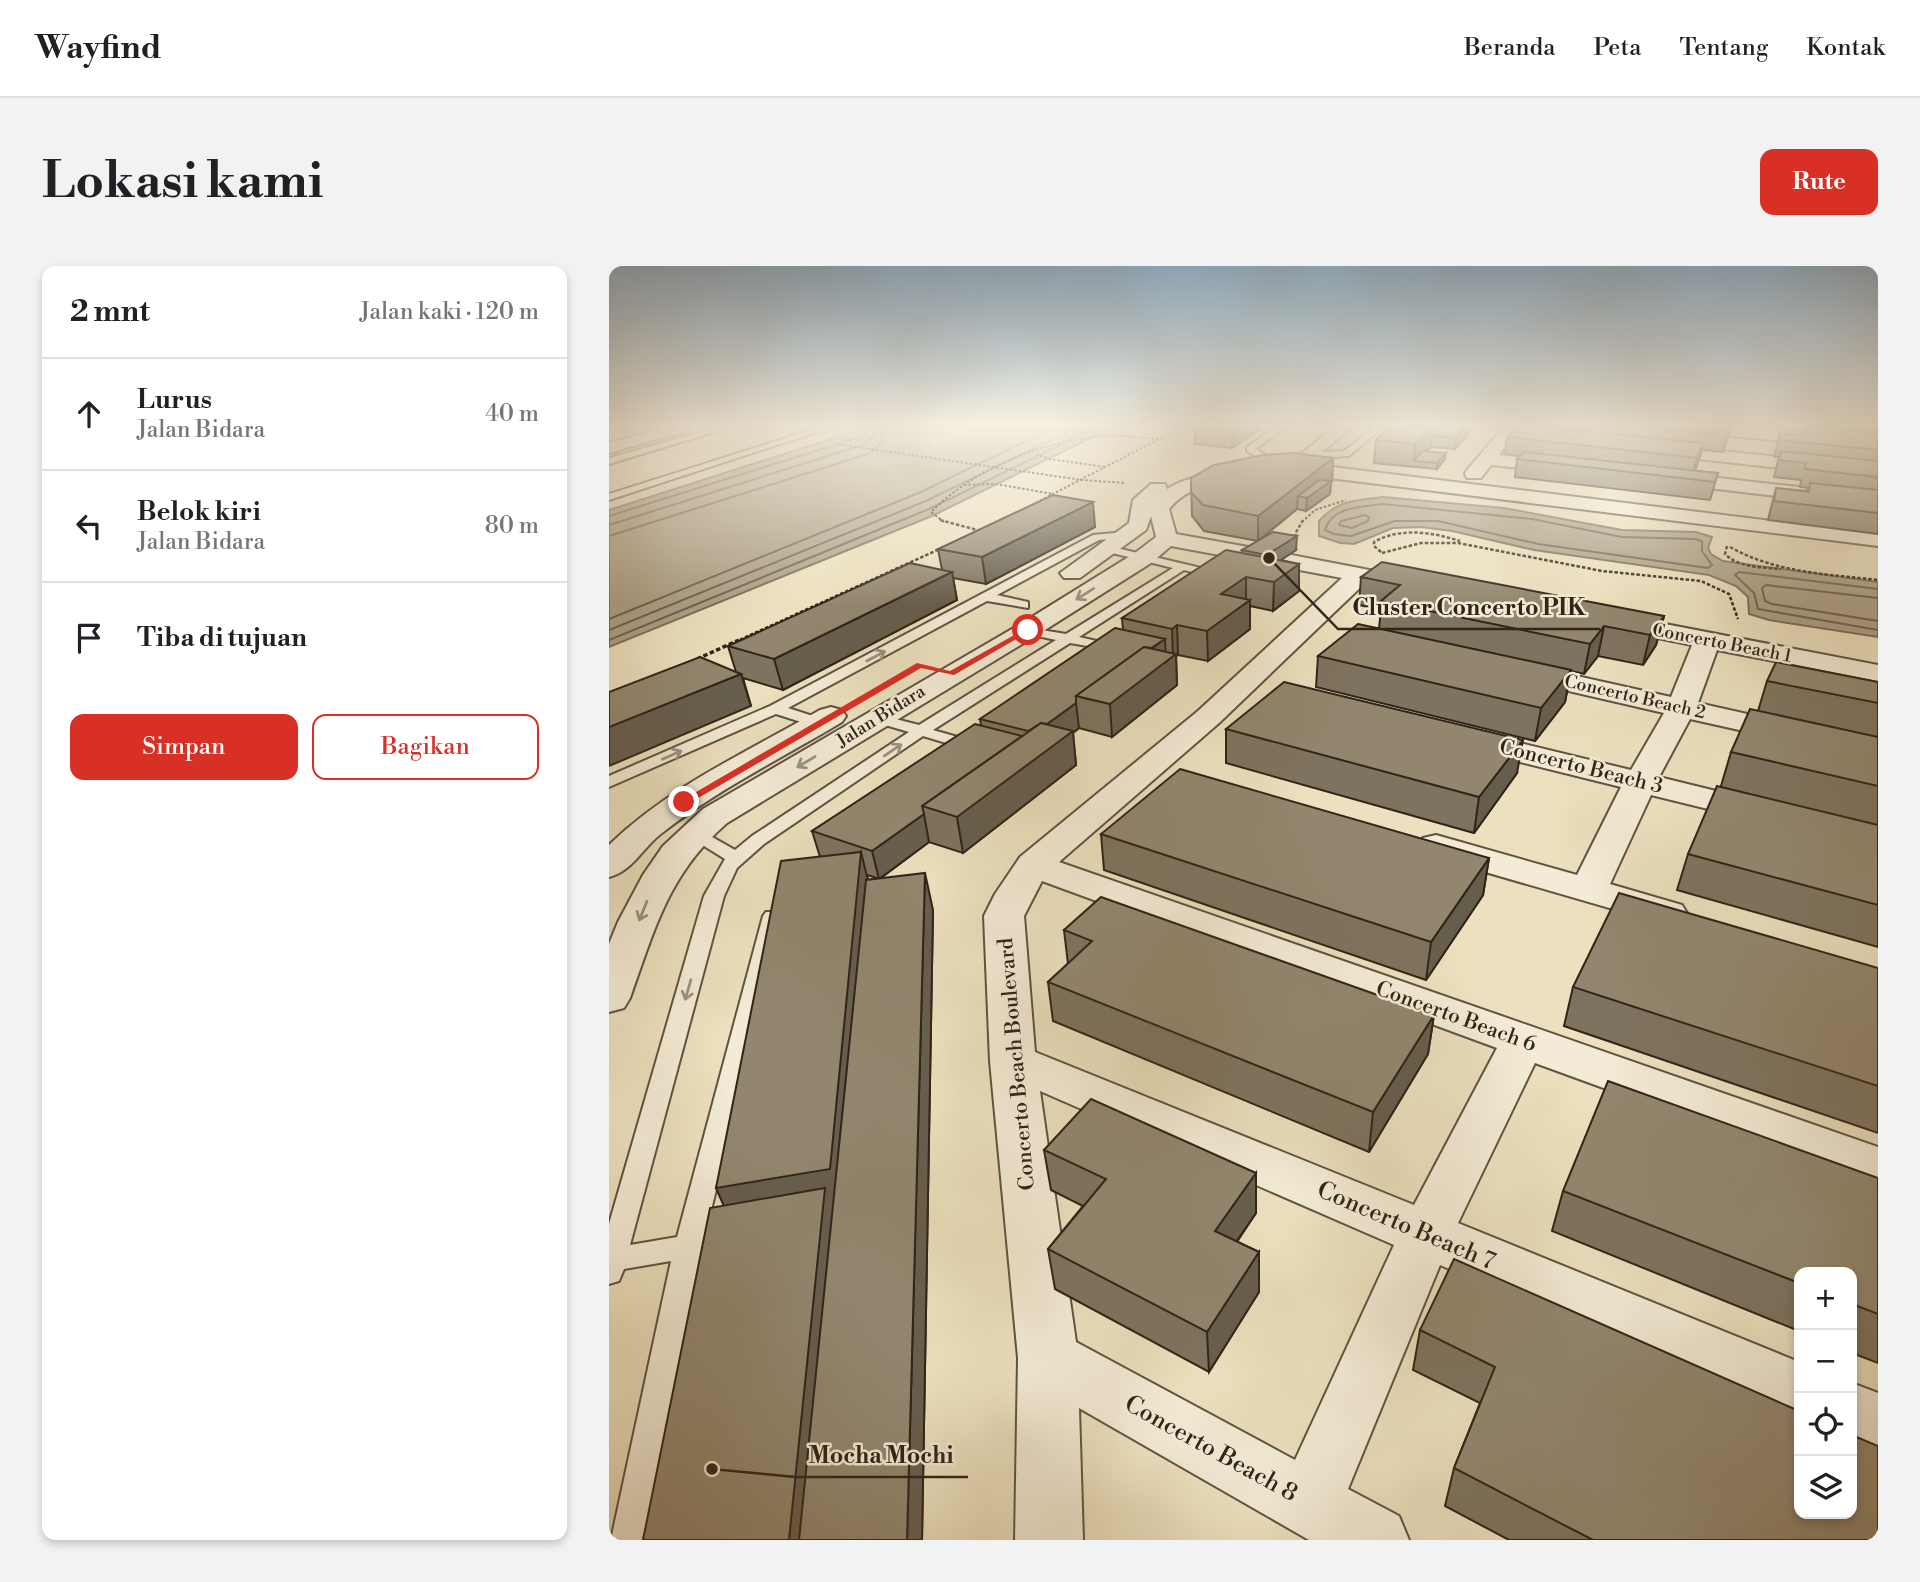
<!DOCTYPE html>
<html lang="id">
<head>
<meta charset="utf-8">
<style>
  :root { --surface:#fff; --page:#f2f2f2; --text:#202124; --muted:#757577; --line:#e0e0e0; --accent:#d93025 }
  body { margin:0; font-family:"Libre Bodoni",serif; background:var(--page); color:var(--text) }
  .controls { position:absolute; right:21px; bottom:21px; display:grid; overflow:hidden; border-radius:14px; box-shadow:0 4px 10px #0003 }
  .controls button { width:63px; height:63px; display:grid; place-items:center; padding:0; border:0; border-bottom:2px solid var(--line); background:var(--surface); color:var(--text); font:35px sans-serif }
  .stop { position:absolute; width:21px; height:21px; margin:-16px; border:5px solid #d93025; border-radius:50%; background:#fff }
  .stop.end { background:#d93025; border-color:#fff; box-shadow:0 2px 7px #0008 }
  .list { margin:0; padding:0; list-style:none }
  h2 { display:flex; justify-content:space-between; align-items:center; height:91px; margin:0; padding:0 28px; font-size:30px }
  h2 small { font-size:23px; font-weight:400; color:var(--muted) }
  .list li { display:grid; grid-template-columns:46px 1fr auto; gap:21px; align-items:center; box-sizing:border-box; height:112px; padding:0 28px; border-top:2px solid var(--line) }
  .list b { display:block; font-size:26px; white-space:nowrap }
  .list p { margin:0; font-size:23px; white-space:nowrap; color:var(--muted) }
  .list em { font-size:23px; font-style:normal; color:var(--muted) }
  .actions { display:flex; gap:14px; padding:21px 28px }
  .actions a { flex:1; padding:16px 0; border:2px solid var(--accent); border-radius:14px; text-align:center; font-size:24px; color:var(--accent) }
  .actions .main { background:var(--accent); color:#fff }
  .icon { flex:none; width:38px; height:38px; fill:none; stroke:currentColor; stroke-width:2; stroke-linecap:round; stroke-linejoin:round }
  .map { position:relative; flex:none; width:1269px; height:1274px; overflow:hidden; border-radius:14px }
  header { display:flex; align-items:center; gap:42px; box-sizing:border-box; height:98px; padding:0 35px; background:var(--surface); border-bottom:2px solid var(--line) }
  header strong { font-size:33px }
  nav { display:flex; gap:38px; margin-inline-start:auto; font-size:24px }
  .intro { display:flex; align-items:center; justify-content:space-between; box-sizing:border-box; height:168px; padding:0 42px }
  h1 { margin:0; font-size:49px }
  .button { padding:18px 32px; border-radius:14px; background:var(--accent); color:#fff; font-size:24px; font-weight:700 }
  main { display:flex; gap:42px; padding:0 42px }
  aside { flex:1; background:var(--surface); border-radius:14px; box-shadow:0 4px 10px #0003 }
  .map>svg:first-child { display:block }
</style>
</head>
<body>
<header>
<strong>Wayfind</strong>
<nav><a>Beranda</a><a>Peta</a><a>Tentang</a><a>Kontak</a></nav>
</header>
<div class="intro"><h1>Lokasi kami</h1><a class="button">Rute</a></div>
<main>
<aside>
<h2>2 mnt<small>Jalan kaki · 120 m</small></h2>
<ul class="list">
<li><svg class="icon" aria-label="ahead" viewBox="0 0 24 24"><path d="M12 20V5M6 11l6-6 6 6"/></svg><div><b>Lurus</b><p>Jalan Bidara</p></div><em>40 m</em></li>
<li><svg class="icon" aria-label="left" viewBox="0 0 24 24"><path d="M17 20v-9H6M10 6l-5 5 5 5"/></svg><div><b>Belok kiri</b><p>Jalan Bidara</p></div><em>80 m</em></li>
<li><svg class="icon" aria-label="arrive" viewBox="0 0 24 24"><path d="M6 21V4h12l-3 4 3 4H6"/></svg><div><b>Tiba di tujuan</b></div></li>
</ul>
<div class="actions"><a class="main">Simpan</a><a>Bagikan</a></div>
</aside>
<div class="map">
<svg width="1269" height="1274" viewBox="0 0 1269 1274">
  <rect width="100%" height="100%" fill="#ece0be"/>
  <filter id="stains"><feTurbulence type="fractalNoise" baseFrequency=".00286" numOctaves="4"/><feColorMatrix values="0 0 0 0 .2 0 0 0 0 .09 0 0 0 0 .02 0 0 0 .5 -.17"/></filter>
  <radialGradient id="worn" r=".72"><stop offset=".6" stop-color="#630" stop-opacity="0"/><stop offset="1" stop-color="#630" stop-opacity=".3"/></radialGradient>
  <g fill="#aca086" stroke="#7b6e5a" stroke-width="2">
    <path d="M259 161H504L323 250 0 381V244Z"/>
    <path d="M774 231 895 242 1013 264 1087 266 1103 271 1099 282 1102 288 1114 295 1269 316V371L1160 354 1140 348 1139 331 1127 320 1100 309 925 284 843 265 812 261 784 262 745 278 731 277 710 270V255C730 233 746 235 774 231Z"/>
  </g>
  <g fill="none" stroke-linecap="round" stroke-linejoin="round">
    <g stroke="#6e624f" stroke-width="2">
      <path d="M774 238 923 253 1013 271 1086 273 1093 275V285L1103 299 1099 302 929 278 829 255H786L742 270 725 268 716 264C723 240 753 241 774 238Z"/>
      <path d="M756 249 760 251 759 255 743 262 730 259 732 255Z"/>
      <path d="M0 250 251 171 256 167 257 161"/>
      <path d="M0 259 254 179 263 172 266 161"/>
      <path d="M0 270 259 188 271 178 276 161"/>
      <path d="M1269 323 1130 306 1126 309 1145 327 1149 343 1269 364"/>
      <path d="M1269 332 1157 319 1153 322 1156 335 1163 338 1269 355"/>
      <path d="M0 353 312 226 445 161"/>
      <path d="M0 364 317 235 469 161"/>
      <path d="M0 374 320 243 488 161"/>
    </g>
    <defs>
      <g id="lane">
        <path d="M110 161H121L0 198V192Z"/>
        <path d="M212 161H223L0 234V228Z"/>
        <path d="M667 161H676L647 183 658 190V194H652L638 185V181Z"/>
        <path d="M766 161H774L740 190 697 193 693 190 697 187 735 185Z"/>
        <path d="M516 266 521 269 520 271 490 274 388 329 419 336V342L378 335 179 442 216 454 219 457 216 460 211 462 167 448 0 521V510L161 440 484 269Z"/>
        <path d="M499 280 609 306 611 312 605 316 599 310 575 304 470 371 501 378V384L461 377 324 464 359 474 362 477 359 480 354 482 314 470 155 578 128 602 115 630 21 979 68 971 154 650 157 646H171L174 650 93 981 36 1274H2L62 995 15 1003 10 1015 0 1018V958L95 630 116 593 74 567 83 562 89 563 126 584 143 570 300 466 266 456 264 453 266 450 271 449 310 459 447 374 414 367V361L457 368 564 302 495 285 493 283Z"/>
      </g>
      <g id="street">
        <path d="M57 161H82L80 164 0 187V177Z"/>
        <path d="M725 161H743L699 198 1269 268V280L680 207C639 219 589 207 560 243L567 268 656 284 659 289 656 294 648 296 562 280 542 297 428 369 118 557C60 607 46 662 21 732L15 742 0 746V678L9 656 34 609 54 580 94 543 410 359 526 287 547 271 542 250 537 264 471 312H455L451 307 520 257 524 234 542 218H556L558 223C595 200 638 211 676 196 695 189 709 173 725 161Z"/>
        <path d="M895 161H911L890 189 961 197 970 202 961 207 882 199 872 212H858L856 208 858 204Z"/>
        <path d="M1074 161H1129L1269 174V184L1082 166Z"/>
        <path d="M1041 178 1269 201V213L1035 187 1032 183 1035 179Z"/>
        <path d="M1056 206 1269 230V242L1049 216 1047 212 1049 208Z"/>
        <path d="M672 287 776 307 780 312 776 317 768 319 756 317 610 457 450 596 1269 881V922L926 797 849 957 1190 1096V1154L831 999 739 1223 790 1250 800 1274H700L470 1142 474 1274H406L409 1092 381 795 375 650 386 628 411 591 589 445 733 312 664 299 661 294 664 289ZM433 615 888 782 805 939 426 786 415 650ZM431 825 785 979 686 1194 467 1076Z"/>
        <path d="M999 347 1269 399V415L1108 384 1089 437 1269 477V495L1081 453 1050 511 1164 539 1169 546 1164 553 1152 556 1042 529 1001 618 1073 639 1078 647 1073 655 1059 659 814 588 809 580 814 572 827 569 968 609 1012 521 850 481 846 474 850 467 861 465 1022 504 1055 447 899 411 895 405 899 399 909 397 1062 431 1083 379 990 360 986 355 990 350Z"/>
        <path d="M222 441 233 444 237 450 233 456C173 492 108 524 53 567 34 581 24 605 0 611V579C59 521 140 485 211 444Z"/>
        <path d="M1243 1117 1269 1127V1189L1243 1178Z"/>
      </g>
    </defs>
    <use href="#lane" stroke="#605342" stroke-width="4"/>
    <use href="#street" stroke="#605342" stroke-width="4"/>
    <g stroke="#312418" stroke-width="2" stroke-dasharray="2.5 2" stroke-linecap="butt">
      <path d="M227 178 473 214 517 217"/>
      <path d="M427 188 440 193 497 201"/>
      <path d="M355 219 387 218 444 228"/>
      <path d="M419 241 573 161"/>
      <path d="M335 256 322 246C366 202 434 175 496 170 514 169 532 172 550 173"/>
      <path d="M693 256 706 244 737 234"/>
    </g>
    <g stroke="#312418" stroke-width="2.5" stroke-dasharray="3.5 2" stroke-linecap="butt">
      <path d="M331 254 372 265"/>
      <path d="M688 271 686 268 694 254"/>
      <path d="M1118 280 1116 288C1130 302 1153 301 1172 303"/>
      <path d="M1121 281C1167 307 1218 308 1269 314"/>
      <path d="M772 286 765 280V276C792 261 822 266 851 275"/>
      <path d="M773 287 812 277H849L993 305 1092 315 1120 328 1129 353"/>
      <path d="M126 376 335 281"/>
    </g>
    <path stroke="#312418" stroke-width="3.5" stroke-dasharray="4.5 2.5" stroke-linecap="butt" d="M88 393 130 374"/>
    <use href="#lane" fill="#f3ebd5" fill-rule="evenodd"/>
    <use href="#street" fill="#f3ebd5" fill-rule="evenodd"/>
  </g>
  <g fill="#7e735f" stroke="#312418" stroke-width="2" fill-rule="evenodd">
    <path d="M586 161H654L623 182 586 178Z"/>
    <path d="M782 161H859L858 170 846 183 822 181 818 186 836 193 828 203 765 197 767 174Z"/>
    <path d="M928 161H1099L1121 163 1114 186 1093 184 1090 194 1086 205 1109 207 1101 234 906 211 908 193 911 190 896 188 898 171 922 168Z"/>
    <path d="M1195 161H1269V268L1159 254 1167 222 1198 225 1199 222 1191 221 1192 214 1165 211 1170 191H1165L1171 167 1199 170 1200 167 1195 166Z"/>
    <path d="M724 192 723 215 722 216 721 228 697 245 688 243 650 274 687 284 672 294 690 298V325L664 345 641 340V363L599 395 569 389 567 390 568 419 503 471 470 462 464 467 467 499 354 587 320 576 272 612 324 644 313 1274H34L115 940 107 922 211 591 203 565 372 459 371 453 514 364 513 352 633 287V284L649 275 595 265 583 250 582 212ZM258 609 268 612 259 614Z"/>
    <path d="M486 261 377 318 344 312 348 334 174 424 134 412 142 440 127 406 119 380 333 304 329 283Z"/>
    <path d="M752 311 1055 350 1047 379 1034 399 989 390 975 408 962 405 956 436 926 475 707 421 709 390 770 362 772 344 750 339Z"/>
    <path d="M1158 415 1269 416V681L1068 624 1079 588 1112 520 1122 486 1149 445Z"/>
    <path d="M617 463 908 507 865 567 617 497Z"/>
    <path d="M492 568 880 592 874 629 817 714 495 604Z"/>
    <path d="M455 664 825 749 819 788 760 886 444 755 439 716 459 698Z"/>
    <path d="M1269 702V867L955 760 964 721Z"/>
    <path d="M435 884 647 907V947L628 976 650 986V1026L600 1106 446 1023 439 983 474 940 442 924Z"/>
    <path d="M1269 912V1097L1243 1087V1006H1190V1065L943 965 954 925Z"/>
    <path d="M811 1064 1269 1274H900L836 1240 845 1202 871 1137 804 1104Z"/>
  </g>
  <g fill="#665e4d" stroke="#312418" stroke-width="2">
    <path d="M623 161H654L623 182Z"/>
    <path d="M823 161H841L823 170 822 181 809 195H805L806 178Z"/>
    <path d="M857 161H859L858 170 846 183 847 172Z"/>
    <path d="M1094 177 1090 194 1084 210 1088 192Z"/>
    <path d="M837 187 836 193 828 203V197Z"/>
    <path d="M724 192 723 215 722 216 721 228 697 245 698 232 689 230 688 243 649 275V250Z"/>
    <path d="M484 236 486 261 377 318 373 291Z"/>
    <path d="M688 270 687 284 657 304V289Z"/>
    <path d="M690 298V325L664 345 665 316Z"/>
    <path d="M343 306 348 334 174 424 165 393Z"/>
    <path d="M637 311V337L641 334V363L599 395 598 365 612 328Z"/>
    <path d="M1055 350 1047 379 1034 399 1041 369Z"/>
    <path d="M568 359 569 389 567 390 568 419 503 471 501 438 475 432 556 373 557 396 564 390 563 363Z"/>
    <path d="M995 360 989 390 975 408 981 378Z"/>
    <path d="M962 404 956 436 926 475 932 442Z"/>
    <path d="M132 408 142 440 0 500V461Z"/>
    <path d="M467 437 470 462 464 467 467 499 354 587 348 551 426 467Z"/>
    <path d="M914 474 908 507 865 567 870 531Z"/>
    <path d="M315 548 320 576 270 613 263 585Z"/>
    <path d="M252 586 261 623 204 1274H180L125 962 107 922Z"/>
    <path d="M880 592 874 629 817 714 822 676Z"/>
    <path d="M316 607 324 644 313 1274H298Z"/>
    <path d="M825 749 819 788 760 886 764 846Z"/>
    <path d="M647 907V947L607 1005 606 965Z"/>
    <path d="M650 986V1026L600 1106 598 1066Z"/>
  </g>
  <g fill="#92866e" stroke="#312418" stroke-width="2">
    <path d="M782 161H823L806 178 767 174Z"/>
    <path d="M832 161H857L847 172 823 170Z"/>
    <path d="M929 161H933L1094 177 1088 192 898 171 904 165 922 168Z"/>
    <path d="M1031 161H1100L1121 163 1118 169Z"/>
    <path d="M1201 161 1269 167V184L1170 174 1171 167 1200 170Z"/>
    <path d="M813 185 837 187 828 197 805 195Z"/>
    <path d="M1172 185 1269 195V211L1196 203 1197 197 1170 194Z"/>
    <path d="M915 186 1109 207 1106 216 908 193Z"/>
    <path d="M685 187 724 192 649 250 594 239 582 226V212L605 199 654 189Z"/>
    <path d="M710 214 722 215 698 232 689 230Z"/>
    <path d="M1201 217 1269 224V247L1165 235 1167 222 1200 226Z"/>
    <path d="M444 229 484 236 373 291 329 283Z"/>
    <path d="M664 266 688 270 657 289 633 284Z"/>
    <path d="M617 284 690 298 665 316 637 311 612 328 641 334 598 365 568 359 563 363 513 352Z"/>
    <path d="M773 296 1055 350 1041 369 995 360 981 378 772 335 791 319 752 311Z"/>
    <path d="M301 297 343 306 165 393 119 380Z"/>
    <path d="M749 358 962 404 932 442 709 390Z"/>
    <path d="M506 362 556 373 542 382 535 381 467 430V437L438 458 432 457 419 465 371 453Z"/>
    <path d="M535 381 567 388 501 438 467 430Z"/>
    <path d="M91 391 132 408 0 461V426Z"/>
    <path d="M1167 396 1269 416V437L1158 415Z"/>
    <path d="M675 416 914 474 870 531 617 463Z"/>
    <path d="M1141 443 1269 471V520L1122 486Z"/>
    <path d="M432 457 464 465 348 551 313 540Z"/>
    <path d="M366 458 413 470 313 540 315 548 263 585 203 565Z"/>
    <path d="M571 503 880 592 822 676 492 568Z"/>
    <path d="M1108 520 1269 559V639L1079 588Z"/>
    <path d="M252 586 221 903 107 922 172 595Z"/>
    <path d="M316 607 298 1274H190L257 614Z"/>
    <path d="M1010 627 1269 702V820L964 721Z"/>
    <path d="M492 631 825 749 764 846 439 716 483 675 455 664Z"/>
    <path d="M999 815 1269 912V1048L1243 1038V1006H1190V1017L954 925Z"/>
    <path d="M482 833 647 907 606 965 650 986 598 1066 439 983 497 913 435 884Z"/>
    <path d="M216 922 180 1274H34L101 942Z"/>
    <path d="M845 993 1190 1145V1248H1243V1169L1269 1180V1274H984L845 1202 886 1101 811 1064Z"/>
  </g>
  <defs><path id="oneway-shaft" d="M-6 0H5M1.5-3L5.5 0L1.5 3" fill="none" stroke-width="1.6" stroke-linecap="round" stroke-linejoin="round" transform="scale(1.75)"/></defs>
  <g stroke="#9c9180">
    <use href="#oneway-shaft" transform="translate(476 328) rotate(148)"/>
    <use href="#oneway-shaft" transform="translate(267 390) rotate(-28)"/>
    <use href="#oneway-shaft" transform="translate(284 484) rotate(-34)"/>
    <use href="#oneway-shaft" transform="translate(63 489) rotate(-24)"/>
    <use href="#oneway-shaft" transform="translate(197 496) rotate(149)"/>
    <use href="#oneway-shaft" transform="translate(34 645) rotate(112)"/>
    <use href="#oneway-shaft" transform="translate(79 724) rotate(106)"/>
  </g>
  <linearGradient id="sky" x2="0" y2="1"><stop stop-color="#90acc1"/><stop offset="0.47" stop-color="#f6f1e2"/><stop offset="1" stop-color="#f6f1e2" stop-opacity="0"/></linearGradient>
  <rect width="1269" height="339" fill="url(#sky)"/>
  <path fill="#d93025" d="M416 363 423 364 345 409 312 402 79 538 70 536 308 397 341 405Z"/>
  <g text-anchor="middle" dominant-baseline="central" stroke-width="5" stroke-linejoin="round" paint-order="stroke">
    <g font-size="18" fill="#312418" stroke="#f3ebd5">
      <text transform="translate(1113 377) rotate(11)">Concerto Beach 1</text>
      <text transform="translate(1026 431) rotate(13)">Concerto Beach 2</text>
      <text transform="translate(272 450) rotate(-32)">Jalan Bidara</text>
    </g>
    <g font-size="21" fill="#312418" stroke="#f3ebd5">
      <text transform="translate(972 501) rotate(14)">Concerto Beach 3</text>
      <text transform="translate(847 751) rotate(20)">Concerto Beach 6</text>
      <text transform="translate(408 798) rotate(-95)">Concerto Beach Boulevard</text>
    </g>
    <g font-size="24" fill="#312418" stroke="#f3ebd5">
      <text transform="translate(797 960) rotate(23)">Concerto Beach 7</text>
      <text transform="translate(602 1183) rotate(29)">Concerto Beach 8</text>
    </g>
  </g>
  <path fill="none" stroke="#312418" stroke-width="2.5" d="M660 292L729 363H991M103 1203L186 1211H359"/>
  <g fill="#312418" stroke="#f3ebd5" stroke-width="2.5">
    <circle cx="660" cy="292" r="7"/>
    <circle cx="103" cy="1203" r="7"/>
  </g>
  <g font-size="23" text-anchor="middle" font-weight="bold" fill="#312418" stroke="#f3ebd5" stroke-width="5" stroke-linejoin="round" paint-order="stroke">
    <text x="860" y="349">Cluster Concerto PIK</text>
    <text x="272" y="1197">Mocha Mochi</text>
  </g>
  <rect width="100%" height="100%" filter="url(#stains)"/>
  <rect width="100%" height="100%" fill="url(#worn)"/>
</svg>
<div class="controls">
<button>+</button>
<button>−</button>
<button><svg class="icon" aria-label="locate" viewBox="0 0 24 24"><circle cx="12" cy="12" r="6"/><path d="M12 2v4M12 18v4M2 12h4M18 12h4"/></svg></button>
<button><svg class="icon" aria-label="layers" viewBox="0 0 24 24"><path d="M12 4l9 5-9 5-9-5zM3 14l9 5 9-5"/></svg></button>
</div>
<div class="stop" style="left:419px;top:364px"></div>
<div class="stop end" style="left:75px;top:536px"></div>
</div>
</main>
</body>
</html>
